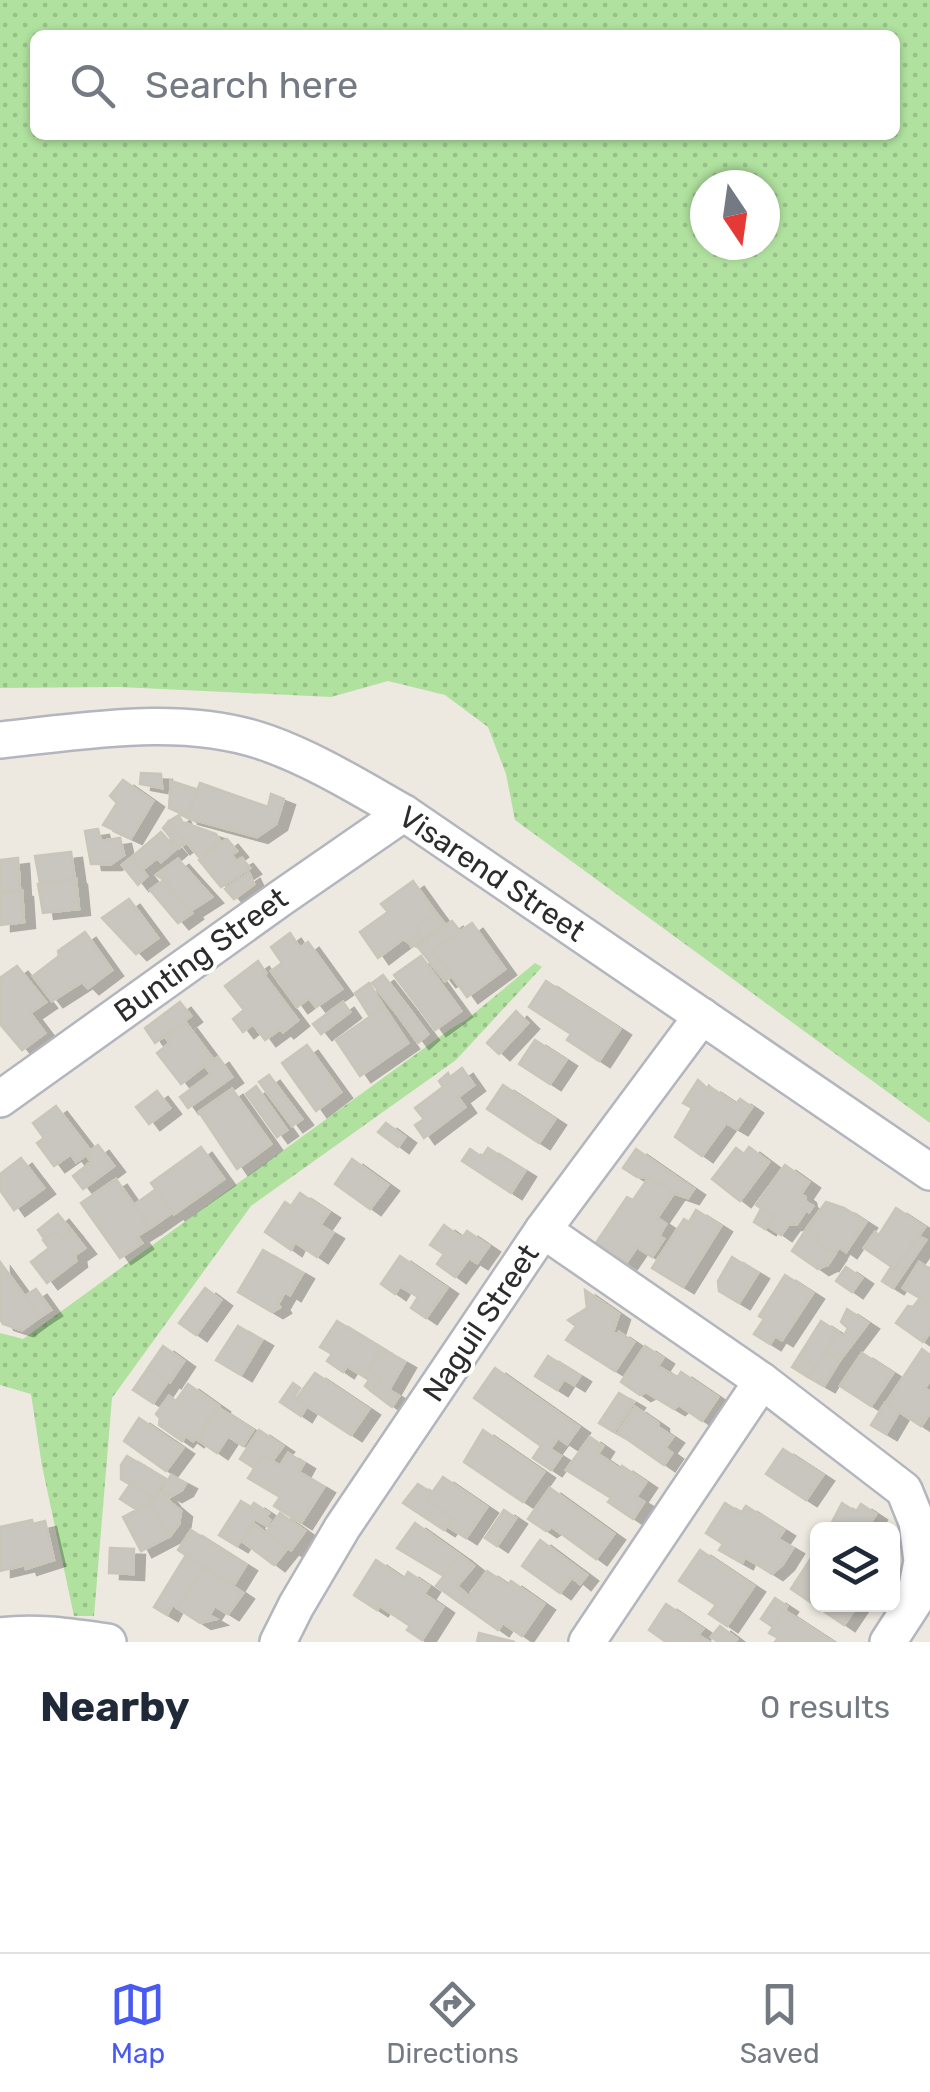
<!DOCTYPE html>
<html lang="en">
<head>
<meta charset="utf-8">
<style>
  :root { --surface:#fff; --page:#f6f6f7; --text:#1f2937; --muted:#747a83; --line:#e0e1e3; --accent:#495af1 }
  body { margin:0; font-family:Rubik,sans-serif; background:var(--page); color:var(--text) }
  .controls { position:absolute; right:30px; bottom:30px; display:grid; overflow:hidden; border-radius:15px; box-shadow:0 2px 8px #0004 }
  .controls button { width:90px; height:90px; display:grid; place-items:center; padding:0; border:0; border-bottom:2px solid var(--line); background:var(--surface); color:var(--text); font:50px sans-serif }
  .compass { position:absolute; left:690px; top:170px; width:90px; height:90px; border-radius:50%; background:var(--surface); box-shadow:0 2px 8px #0004; rotate:167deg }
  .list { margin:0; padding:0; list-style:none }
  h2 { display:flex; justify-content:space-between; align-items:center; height:130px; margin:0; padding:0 40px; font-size:42px }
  h2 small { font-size:32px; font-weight:400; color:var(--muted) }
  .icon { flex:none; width:55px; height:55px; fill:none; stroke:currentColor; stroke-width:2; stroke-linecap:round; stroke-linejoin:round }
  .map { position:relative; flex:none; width:930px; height:1642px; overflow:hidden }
  .search { position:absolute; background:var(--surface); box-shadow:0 2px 8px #0004; left:30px; right:30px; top:30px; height:110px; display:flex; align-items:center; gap:25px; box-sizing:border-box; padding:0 35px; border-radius:15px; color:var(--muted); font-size:38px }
  .sheet { height:310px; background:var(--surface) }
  nav { display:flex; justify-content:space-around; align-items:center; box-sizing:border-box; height:140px; border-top:2px solid var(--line); background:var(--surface); font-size:28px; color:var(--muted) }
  nav a { display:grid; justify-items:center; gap:5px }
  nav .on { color:var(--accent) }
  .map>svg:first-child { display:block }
</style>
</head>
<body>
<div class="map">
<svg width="930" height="1642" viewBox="0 0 930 1642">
  <defs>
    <pattern id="green-dots" width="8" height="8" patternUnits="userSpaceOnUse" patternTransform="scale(2.5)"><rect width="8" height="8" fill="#b0e19f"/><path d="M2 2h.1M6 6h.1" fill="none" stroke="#98c189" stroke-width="1.8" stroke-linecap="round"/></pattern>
    <filter id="shadow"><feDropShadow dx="11" dy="6" stdDeviation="0" flood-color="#0004"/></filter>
  </defs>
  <rect width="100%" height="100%" fill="#ede9e0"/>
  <g fill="url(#green-dots)" fill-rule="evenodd">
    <path d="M0 0H930V1123L515 820 506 774 488 727 445 695 388 681 331 697 120 687 0 688ZM35 35H895V135H35ZM705 185H765V245H705Z"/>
    <path d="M535 963 542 967 456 1060 251 1206 112 1398 94 1616H74L42 1466 31 1394 0 1385V1333L23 1339 452 1028 466 1020Z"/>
  </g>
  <g fill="#c9c5bf" stroke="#c9c5b9" stroke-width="2.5" filter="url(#shadow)">
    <path d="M141 773 161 774 162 788 140 784Z"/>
    <path d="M123 780 153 801 131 838 103 825 117 803 110 796Z"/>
    <path d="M171 781 205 792 193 819 169 808Z"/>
    <path d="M200 783 268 807 271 794 284 799 276 824 257 837 187 818Z"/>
    <path d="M179 815 182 822 216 834 220 841 199 857 169 821Z"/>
    <path d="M169 821 187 842 179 848 163 828Z"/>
    <path d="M98 829 101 841 120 838 124 855 111 864H91L85 831Z"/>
    <path d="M161 832 176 849 161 862 157 858 142 870 132 857Z"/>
    <path d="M227 839 237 851 232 855 236 861 242 858 250 868 221 887 199 860Z"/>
    <path d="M71 852 75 880 40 883 35 856Z"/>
    <path d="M132 857 147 876 138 885 122 865Z"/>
    <path d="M18 858 20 890 0 891V860Z"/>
    <path d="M178 859 212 897 190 911 164 880 156 875Z"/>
    <path d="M249 873 254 884 234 899 225 889Z"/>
    <path d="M76 879 79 909 43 913 38 884Z"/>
    <path d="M164 880 192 913 178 923 150 890Z"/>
    <path d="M413 881 436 913 418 927 422 932 408 942 403 939 378 958 360 932 388 912 381 904Z"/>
    <path d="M22 891 24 922 0 925V893Z"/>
    <path d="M129 899 158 938 136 954 102 918Z"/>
    <path d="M436 913 444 923 412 947 408 942 420 933 418 927Z"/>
    <path d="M452 921 460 931 433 950 452 976 445 981 418 947Z"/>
    <path d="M472 923 505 969 467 997 433 950Z"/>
    <path d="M85 932 112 970 88 988 82 982 52 1001 33 976 59 956 58 951Z"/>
    <path d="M290 933 300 948 308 942 342 989 316 1007 309 998 297 1007 271 971 282 963 271 947Z"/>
    <path d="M421 956 461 1011 435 1030 394 975Z"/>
    <path d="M258 961 266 973 264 975 298 1020 283 1032 280 1029 265 1040 253 1024 243 1032 233 1019 244 1010 225 986Z"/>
    <path d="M17 966 46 1002 30 1013 45 1033 22 1050 0 1024V978Z"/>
    <path d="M383 975 407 1006 397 1014 372 983Z"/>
    <path d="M546 981 620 1029 599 1061 567 1040 571 1034 529 1007Z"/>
    <path d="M369 983 384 1007 370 1017 355 993Z"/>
    <path d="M180 1002 191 1016 155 1043 145 1028Z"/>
    <path d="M343 1002 350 1012 321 1034 313 1024Z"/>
    <path d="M407 1006 428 1034 418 1043 397 1014Z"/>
    <path d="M384 1007 408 1043 360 1076 336 1040Z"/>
    <path d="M516 1011 528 1023 499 1054 487 1043Z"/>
    <path d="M186 1023 213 1059 181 1084 157 1053 170 1043 166 1038Z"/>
    <path d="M535 1040 566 1060 550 1084 519 1064Z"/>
    <path d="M307 1045 341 1092 316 1111 282 1063Z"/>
    <path d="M218 1057 232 1077 188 1108 180 1097 211 1074 205 1066Z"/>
    <path d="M462 1068 474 1085 458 1097 465 1107 424 1138 415 1125 424 1119 415 1108 443 1087 439 1081 448 1073 450 1077Z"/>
    <path d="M269 1075 302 1119 292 1126 259 1082Z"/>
    <path d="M698 1080 709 1090 710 1087 736 1104 740 1099 752 1107 737 1129 726 1123 702 1156 675 1137 692 1108 683 1103Z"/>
    <path d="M503 1085 555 1119 539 1143 487 1109Z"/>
    <path d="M256 1086 287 1130 277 1137 246 1094Z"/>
    <path d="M232 1089 271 1144 237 1169 199 1112Z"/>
    <path d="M157 1091 170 1108 149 1124 136 1107Z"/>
    <path d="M56 1106 89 1149 84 1152 86 1155 76 1162 71 1154 54 1166 37 1143 44 1138 33 1123Z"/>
    <path d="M386 1123 405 1137 398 1147 378 1132Z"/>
    <path d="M98 1145 114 1166 83 1189 73 1176 91 1162 86 1154Z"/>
    <path d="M201 1147 224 1179 174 1214 151 1183Z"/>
    <path d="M749 1147 769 1162 740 1201 712 1179 736 1148 744 1154Z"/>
    <path d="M488 1148 525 1171 511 1193 462 1161 470 1149 482 1157Z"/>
    <path d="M636 1149 694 1189 688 1198 674 1193 649 1177H637L623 1168Z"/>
    <path d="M21 1158 44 1188 14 1210 0 1190V1174Z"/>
    <path d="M352 1159 388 1185 370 1209 335 1184Z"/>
    <path d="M785 1165 809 1182 801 1194 805 1197 806 1202 813 1206 809 1212 806 1210 797 1224H789L781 1235 768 1226 774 1217 756 1205Z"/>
    <path d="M649 1177 674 1193 657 1218 666 1224 659 1236 664 1239 652 1257 637 1247 626 1263 596 1243 627 1197 633 1200Z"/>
    <path d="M116 1179 150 1228 137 1236 142 1243 120 1258 81 1203Z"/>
    <path d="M156 1189 173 1212 150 1228 134 1205Z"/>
    <path d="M300 1193 329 1212 320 1225 333 1233 317 1257 295 1242 291 1250 265 1232 285 1202 291 1206Z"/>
    <path d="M826 1202 844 1208 866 1222 846 1252 839 1247 827 1266 835 1254 816 1241 818 1235 807 1228Z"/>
    <path d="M896 1208 925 1227 895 1269 864 1248 875 1232 879 1235Z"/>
    <path d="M761 1209 774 1217 765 1229 754 1222Z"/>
    <path d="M696 1210 721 1226 683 1287 652 1268 684 1219 689 1222Z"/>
    <path d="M58 1214 71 1230 61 1238 56 1231 45 1240 38 1230Z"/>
    <path d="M444 1225 462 1238 467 1231 489 1246 477 1263 469 1258 455 1277 437 1264 444 1254 430 1245Z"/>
    <path d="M807 1228 818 1235 816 1241 835 1254 826 1265 818 1269 792 1251Z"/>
    <path d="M71 1230 85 1248 75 1255 76 1261 47 1283 31 1262 49 1248 43 1240 56 1231 61 1238Z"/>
    <path d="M918 1236 926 1240 893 1288 882 1281 891 1267 895 1269Z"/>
    <path d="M263 1250 303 1273 290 1295 285 1292 278 1304 280 1307 272 1312 238 1292Z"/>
    <path d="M400 1256 447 1288 426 1318 411 1308 418 1297 400 1286 395 1294 381 1284Z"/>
    <path d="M732 1257 758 1273 739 1303 719 1291 718 1281Z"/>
    <path d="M0 1262 40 1317 22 1330 3 1324 0 1319Z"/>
    <path d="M919 1262 930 1269V1304L903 1288Z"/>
    <path d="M846 1267 862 1278 852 1292 836 1281Z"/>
    <path d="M785 1275 813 1293 782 1340 775 1336 770 1344 754 1334 764 1319 759 1316Z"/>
    <path d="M205 1288 221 1300 196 1335 179 1323Z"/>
    <path d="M36 1289 51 1310 40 1317 25 1296Z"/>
    <path d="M585 1290 619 1314 613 1332 617 1335 619 1332 634 1342 615 1371 566 1340 576 1326 568 1320 587 1308Z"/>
    <path d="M920 1298 930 1304V1332L923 1342 896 1323 908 1306 913 1307Z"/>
    <path d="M847 1309 868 1323 840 1360 825 1351 838 1332 843 1337 848 1328 841 1322Z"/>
    <path d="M337 1321 381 1348 368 1370 381 1377 371 1391 365 1386 369 1380 347 1366 343 1372 327 1361 332 1354 320 1347Z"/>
    <path d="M821 1321 838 1332 815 1366 799 1356Z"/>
    <path d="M238 1326 262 1340 241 1375 216 1360Z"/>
    <path d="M163 1346 184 1361 170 1382 148 1368Z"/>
    <path d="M645 1346 663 1358 658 1366 677 1378 681 1372 718 1397 702 1421 679 1405 674 1409 646 1392 640 1395 621 1382Z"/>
    <path d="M381 1348 405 1362 389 1390 399 1396 392 1407 371 1391 381 1377 368 1370Z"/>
    <path d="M922 1349 930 1355V1380L925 1388 930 1392V1413L921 1426 886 1403Z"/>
    <path d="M825 1351 840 1360 824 1386 808 1377Z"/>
    <path d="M862 1353 893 1373 871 1406 840 1386Z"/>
    <path d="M548 1356 580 1376 574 1385 564 1379 557 1390 535 1376Z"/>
    <path d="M799 1356 815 1366 808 1377 792 1367Z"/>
    <path d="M148 1368 168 1381 153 1403 133 1390Z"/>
    <path d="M495 1368 579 1427 567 1444 558 1438 550 1449 561 1456 551 1470 533 1458 541 1446 474 1398Z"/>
    <path d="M315 1373 369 1409 351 1435 296 1399Z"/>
    <path d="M293 1383 300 1388 294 1397 307 1406 301 1416 280 1402Z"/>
    <path d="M188 1384 219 1406 193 1441 186 1436 182 1441 159 1425 160 1418 156 1414 169 1396 176 1401Z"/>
    <path d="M619 1393 634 1402 614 1432 599 1423Z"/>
    <path d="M885 1403 899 1412 886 1434 871 1425Z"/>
    <path d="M635 1407 658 1423V1427L673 1437 665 1448 672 1453 664 1465 618 1433Z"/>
    <path d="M219 1408 253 1430 243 1446 228 1436 217 1453 198 1440Z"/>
    <path d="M139 1418 183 1448 166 1471 124 1441Z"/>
    <path d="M259 1430 283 1446 272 1461 263 1455 254 1468 240 1459Z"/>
    <path d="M483 1430 544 1472 523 1502 464 1462Z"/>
    <path d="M590 1437 603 1446 598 1454 620 1469 622 1466 646 1482 636 1497 644 1502 633 1519 608 1502 611 1498 566 1470Z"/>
    <path d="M783 1449 823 1475 806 1500 766 1474Z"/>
    <path d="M288 1453 304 1463 299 1472 324 1487 301 1523 274 1506 280 1497 248 1478 263 1455 280 1466Z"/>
    <path d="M127 1456 165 1479 153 1498 121 1479V1465Z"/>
    <path d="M171 1475 186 1483 182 1490 171 1496 162 1491Z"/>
    <path d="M443 1477 487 1507 466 1538 449 1527 454 1519 427 1500Z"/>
    <path d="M131 1483 153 1498 150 1503 134 1508 120 1499Z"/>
    <path d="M418 1484 432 1493 427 1500 453 1518 444 1530 403 1503Z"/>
    <path d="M550 1488 614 1534 596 1559 552 1527 546 1531 528 1519Z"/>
    <path d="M162 1491 170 1502 181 1511 179 1524 170 1536 150 1503Z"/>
    <path d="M241 1501 251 1507 254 1503 269 1513 266 1517 270 1520 267 1526 255 1519 237 1546 219 1535Z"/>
    <path d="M150 1503 168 1537 141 1551 123 1517Z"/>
    <path d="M725 1503 741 1513 746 1506 784 1530 778 1539 793 1548 783 1564 772 1574 745 1557 742 1563 719 1550 723 1544 706 1533Z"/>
    <path d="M842 1503 856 1512 861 1504 876 1514 866 1530H828Z"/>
    <path d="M504 1510 516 1518 497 1546 485 1538Z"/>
    <path d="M280 1513 305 1531 291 1550 266 1533Z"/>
    <path d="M32 1520 33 1524 45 1521 54 1560 26 1569 25 1565 0 1571V1527Z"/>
    <path d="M415 1523 460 1555 444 1576 397 1548Z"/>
    <path d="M254 1524 287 1549 274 1565 242 1541Z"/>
    <path d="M191 1530 246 1565 233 1586 178 1550Z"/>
    <path d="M540 1540 587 1575 580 1584 572 1577 560 1593 522 1566Z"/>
    <path d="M110 1548 134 1549 133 1574 109 1573Z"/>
    <path d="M700 1550 754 1586 727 1626 709 1614 716 1605 679 1581Z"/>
    <path d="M815 1552 818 1554V1604H858L844 1625 791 1589Z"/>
    <path d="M186 1555 205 1567 177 1608 173 1604 167 1615 154 1607Z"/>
    <path d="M460 1555 474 1566 457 1586 466 1594 460 1603 436 1586Z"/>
    <path d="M376 1560 404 1579 408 1572 429 1586 424 1594 443 1607 422 1640 407 1630 410 1626 380 1606 377 1610 354 1595Z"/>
    <path d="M205 1567 243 1593 228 1614 215 1606 209 1615 216 1619 200 1623 177 1608Z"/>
    <path d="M487 1571 508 1585 511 1581 544 1604 522 1636 503 1623 498 1630 460 1603 466 1594 469 1596Z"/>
    <path d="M775 1598 787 1606 773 1627 761 1619Z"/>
    <path d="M666 1604 703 1629 698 1635 709 1642H666L649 1630Z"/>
    <path d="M784 1610 833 1642H775L778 1638 769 1633Z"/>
    <path d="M720 1626 737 1639 735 1642H718L711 1637Z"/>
    <path d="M479 1633 515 1642H477Z"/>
  </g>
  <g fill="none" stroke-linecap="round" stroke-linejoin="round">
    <defs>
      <g id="minor">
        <path d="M0 740C84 731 185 713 267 743 315 760 360 788 404 813L930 1172"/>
        <path d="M0 1099 281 898 404 813"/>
        <path d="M543 1230 762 1381 904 1490 917 1522 922 1561 914 1602 888 1642"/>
        <path d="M0 1636C36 1631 72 1637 108 1642"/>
        <path d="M278 1642 296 1606 342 1528 543 1230 702 1016"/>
        <path d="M587 1642 762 1381"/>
      </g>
    </defs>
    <use href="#minor" stroke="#b3b5bf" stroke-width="40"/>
    <use href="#minor" stroke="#fff" stroke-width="35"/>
  </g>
  <g text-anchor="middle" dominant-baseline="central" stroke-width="8" stroke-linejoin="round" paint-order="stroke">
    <g font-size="30" fill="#2c2c2c" stroke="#fff">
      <text transform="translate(492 874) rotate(34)">Visarend Street</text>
      <text transform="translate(201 955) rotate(-36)">Bunting Street</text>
      <text transform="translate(481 1323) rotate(-56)">Naguil Street</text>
    </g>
  </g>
</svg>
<div class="controls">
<button><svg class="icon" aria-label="layers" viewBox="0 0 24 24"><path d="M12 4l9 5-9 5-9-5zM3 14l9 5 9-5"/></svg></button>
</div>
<svg class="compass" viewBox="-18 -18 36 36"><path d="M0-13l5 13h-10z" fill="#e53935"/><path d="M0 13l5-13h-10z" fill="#747a83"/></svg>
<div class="search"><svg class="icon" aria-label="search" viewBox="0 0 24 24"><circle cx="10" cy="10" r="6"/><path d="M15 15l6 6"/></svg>Search here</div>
</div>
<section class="sheet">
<h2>Nearby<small>0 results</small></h2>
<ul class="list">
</ul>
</section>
<nav>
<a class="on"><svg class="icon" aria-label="map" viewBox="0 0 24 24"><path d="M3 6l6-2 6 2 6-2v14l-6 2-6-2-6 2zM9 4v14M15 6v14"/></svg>Map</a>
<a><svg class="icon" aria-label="directions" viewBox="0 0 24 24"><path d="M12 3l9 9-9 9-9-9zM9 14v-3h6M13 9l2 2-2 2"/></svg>Directions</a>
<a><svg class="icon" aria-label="saved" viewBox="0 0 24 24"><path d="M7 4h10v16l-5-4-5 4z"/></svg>Saved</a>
</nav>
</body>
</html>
